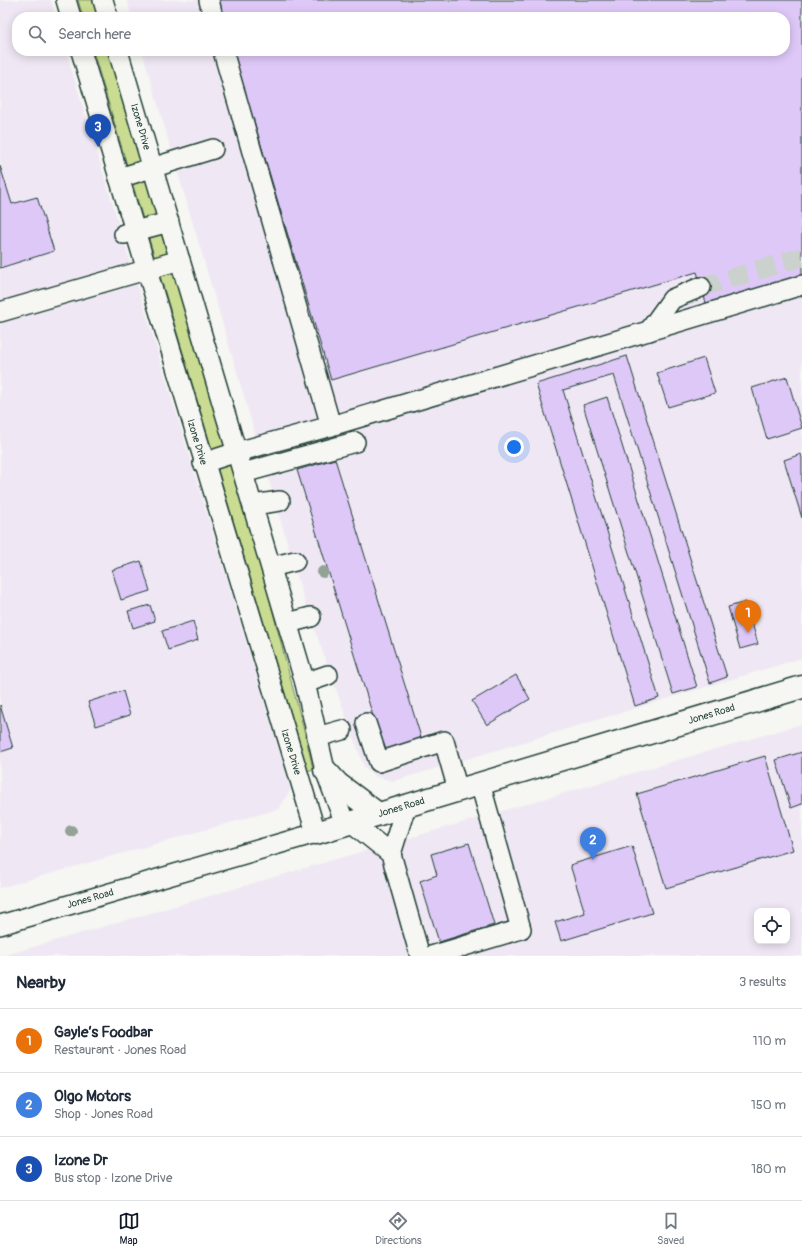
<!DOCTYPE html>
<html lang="en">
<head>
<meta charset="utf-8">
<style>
  :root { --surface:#fff; --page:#f6f6f7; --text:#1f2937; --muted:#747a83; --line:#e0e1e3; --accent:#111827 }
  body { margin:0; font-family:Pangolin,sans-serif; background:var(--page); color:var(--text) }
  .controls { position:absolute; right:12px; bottom:12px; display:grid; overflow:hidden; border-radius:8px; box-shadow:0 2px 10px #0003 }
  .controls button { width:36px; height:36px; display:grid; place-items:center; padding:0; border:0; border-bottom:1px solid var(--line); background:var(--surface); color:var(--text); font:20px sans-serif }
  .you { position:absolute; left:514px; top:447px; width:14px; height:14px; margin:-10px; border:3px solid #fff; border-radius:50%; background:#1a73e8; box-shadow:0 0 0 6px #1a73e833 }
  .badge { display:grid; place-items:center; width:26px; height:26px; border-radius:50%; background:var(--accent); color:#fff; font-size:13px; font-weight:700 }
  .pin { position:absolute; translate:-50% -33px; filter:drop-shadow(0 1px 2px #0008) }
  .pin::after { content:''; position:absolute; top:21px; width:14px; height:12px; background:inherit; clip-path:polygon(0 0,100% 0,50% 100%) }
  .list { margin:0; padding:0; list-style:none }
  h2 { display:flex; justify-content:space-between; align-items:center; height:52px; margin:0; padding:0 16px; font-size:17px }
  h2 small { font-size:13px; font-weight:400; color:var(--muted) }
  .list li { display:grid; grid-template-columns:26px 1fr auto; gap:12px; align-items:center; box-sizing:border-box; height:64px; padding:0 16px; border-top:1px solid var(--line) }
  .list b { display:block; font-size:15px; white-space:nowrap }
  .list p { margin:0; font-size:13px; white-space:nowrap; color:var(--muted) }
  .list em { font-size:13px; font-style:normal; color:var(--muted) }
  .icon { flex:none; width:22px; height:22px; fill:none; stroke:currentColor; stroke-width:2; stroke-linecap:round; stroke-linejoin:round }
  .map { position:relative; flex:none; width:802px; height:956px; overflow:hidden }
  .search { position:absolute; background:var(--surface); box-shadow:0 2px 10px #0003; left:12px; right:12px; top:12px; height:44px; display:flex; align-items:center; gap:10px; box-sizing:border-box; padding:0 14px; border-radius:16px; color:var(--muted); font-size:15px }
  .sheet { height:244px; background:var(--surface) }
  nav { display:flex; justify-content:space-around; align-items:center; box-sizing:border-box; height:56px; border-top:1px solid var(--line); background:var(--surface); font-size:11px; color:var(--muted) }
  nav a { display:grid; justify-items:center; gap:2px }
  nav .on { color:var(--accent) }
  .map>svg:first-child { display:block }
</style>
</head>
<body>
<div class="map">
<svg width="802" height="956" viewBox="0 0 802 956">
  <rect width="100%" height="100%" fill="#f6f6f2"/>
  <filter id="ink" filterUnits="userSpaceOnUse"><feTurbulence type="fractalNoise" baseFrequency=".025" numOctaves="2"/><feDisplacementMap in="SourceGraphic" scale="8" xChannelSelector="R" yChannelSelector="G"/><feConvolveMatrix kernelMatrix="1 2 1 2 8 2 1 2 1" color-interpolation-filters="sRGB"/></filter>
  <g filter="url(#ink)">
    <g fill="#efe8f4" fill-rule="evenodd">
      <path d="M0 0H51L56 17H17V51H66L291 789 279 809 0 888Z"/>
      <path d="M127 0H802V658L394 781 376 777 364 767 305 603 142 51H785V17H132Z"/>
      <path d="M802 724V956H2ZM757 911H787V941H757Z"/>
    </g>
    <g fill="#c9dc91" stroke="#748c62">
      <path d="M78 0H94L99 17H83Z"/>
      <path d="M93 51H109L245 506 306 738 313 769 308 771Z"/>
    </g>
    <g fill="#dec8f8" stroke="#1f3d34">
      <path d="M218 0H802V275L706 303 697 272 331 380 233 51H785V17H223Z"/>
      <path d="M0 166 12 204 37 197 54 251 0 268Z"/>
      <path d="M627 356 727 677 710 683 614 375 563 390 659 698 635 706 536 384Z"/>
      <path d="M704 358 715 393 668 407 657 373Z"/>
      <path d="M787 377 802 428 767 439 752 388Z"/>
      <path d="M607 397 697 687 673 694 583 405Z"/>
      <path d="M801 454 802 458V518L784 460Z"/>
      <path d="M335 459 424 747 386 758 297 470Z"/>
      <path d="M141 561 150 591 121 600 112 570Z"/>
      <path d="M746 602 758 644 740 649 728 607Z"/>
      <path d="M150 605 155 621 133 628 128 611Z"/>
      <path d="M193 621 198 640 168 650 162 631Z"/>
      <path d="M516 675 530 699 487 725 472 701Z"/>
      <path d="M123 691 130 715 96 726 88 702Z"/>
      <path d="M0 705 13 748 0 752Z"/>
      <path d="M802 752V804L791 808 776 760Z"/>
      <path d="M765 756 793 850 666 888 637 794Z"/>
      <path d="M469 843 494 925 439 942 420 881 437 875 431 854Z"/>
      <path d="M632 846 652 913 561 941 555 922 585 913 570 865Z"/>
    </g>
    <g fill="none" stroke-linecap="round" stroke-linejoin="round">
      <path stroke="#cbd1cc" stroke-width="19" stroke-dasharray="19 10" stroke-linecap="butt" d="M701 287 802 257"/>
      <defs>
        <g id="minor">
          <path d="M66 0 71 17"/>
          <path d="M103 0 108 17"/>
          <path d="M209 0 213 17"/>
          <path id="s1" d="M118 51 305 683 325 770 345 824"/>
          <path d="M223 51 331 426 802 285"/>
          <path d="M119 178 213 149"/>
          <path d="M124 234 169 222"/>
          <path d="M0 312 180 260"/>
          <path d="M649 331 672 299 701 287"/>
          <path d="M203 463 237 452 331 426"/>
          <path d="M243 473 355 442"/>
          <path d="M253 505 280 501"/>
          <path d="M271 567 295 561"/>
          <path d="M288 623 311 617"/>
          <path d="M305 683 328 675"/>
          <path d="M366 723 379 762 444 741 458 790"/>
          <path d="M317 737 342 730"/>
          <path d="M406 806 391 854 420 956"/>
          <path d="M351 822 391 854"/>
          <path id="s2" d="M0 925 316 833 81 51"/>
          <path d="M431 956 521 929 480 783"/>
        </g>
        <g id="major">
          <path d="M325 770 338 784 378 814"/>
          <path id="s3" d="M316 833 802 687"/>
        </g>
      </defs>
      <use href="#minor" stroke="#1f3d34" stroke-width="22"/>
      <use href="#major" stroke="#1f3d34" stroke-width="25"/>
      <use href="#minor" stroke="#f6f6f2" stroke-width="19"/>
      <use href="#major" stroke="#f6f6f2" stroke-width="22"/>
    </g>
    <g fill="#92a294">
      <circle cx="323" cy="572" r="6"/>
      <circle cx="71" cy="831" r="6"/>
    </g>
  </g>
  <g text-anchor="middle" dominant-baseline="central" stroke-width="3.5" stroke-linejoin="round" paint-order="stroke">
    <g font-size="10" fill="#1f3d34" stroke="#f6f6f2">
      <text stroke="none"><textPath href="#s1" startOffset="79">Izone Drive</textPath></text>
      <text transform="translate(197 442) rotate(73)">Izone Drive</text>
      <text stroke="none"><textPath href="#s3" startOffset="413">Jones Road</textPath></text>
      <text transform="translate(291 752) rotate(73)">Izone Drive</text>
      <text stroke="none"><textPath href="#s3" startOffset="89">Jones Road</textPath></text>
      <text stroke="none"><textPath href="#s2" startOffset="94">Jones Road</textPath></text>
    </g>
  </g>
</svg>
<div class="controls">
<button><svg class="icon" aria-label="locate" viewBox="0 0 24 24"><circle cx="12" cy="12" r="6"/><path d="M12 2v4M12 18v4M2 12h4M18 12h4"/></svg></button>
</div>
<div class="you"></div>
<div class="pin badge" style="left:748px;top:633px;background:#e8710a">1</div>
<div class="pin badge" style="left:593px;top:860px;background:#3f7fe0">2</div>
<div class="pin badge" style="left:98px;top:147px;background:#1a4fb4">3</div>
<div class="search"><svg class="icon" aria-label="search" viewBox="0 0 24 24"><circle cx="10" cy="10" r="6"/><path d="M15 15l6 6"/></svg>Search here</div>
</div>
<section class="sheet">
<h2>Nearby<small>3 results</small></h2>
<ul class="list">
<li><span class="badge" style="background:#e8710a">1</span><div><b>Gayle’s Foodbar</b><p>Restaurant · Jones Road</p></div><em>110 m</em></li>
<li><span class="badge" style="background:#3f7fe0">2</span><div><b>Olgo Motors</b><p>Shop · Jones Road</p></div><em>150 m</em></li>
<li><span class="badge" style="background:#1a4fb4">3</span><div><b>Izone Dr</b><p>Bus stop · Izone Drive</p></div><em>180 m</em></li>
</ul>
</section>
<nav>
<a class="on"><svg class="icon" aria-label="map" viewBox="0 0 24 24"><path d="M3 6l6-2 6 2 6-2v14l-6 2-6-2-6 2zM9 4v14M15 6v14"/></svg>Map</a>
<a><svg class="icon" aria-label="directions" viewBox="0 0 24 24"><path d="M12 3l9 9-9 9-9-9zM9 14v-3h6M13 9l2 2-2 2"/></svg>Directions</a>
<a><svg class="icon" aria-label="saved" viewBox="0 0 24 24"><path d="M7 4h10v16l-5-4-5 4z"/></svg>Saved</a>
</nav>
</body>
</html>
